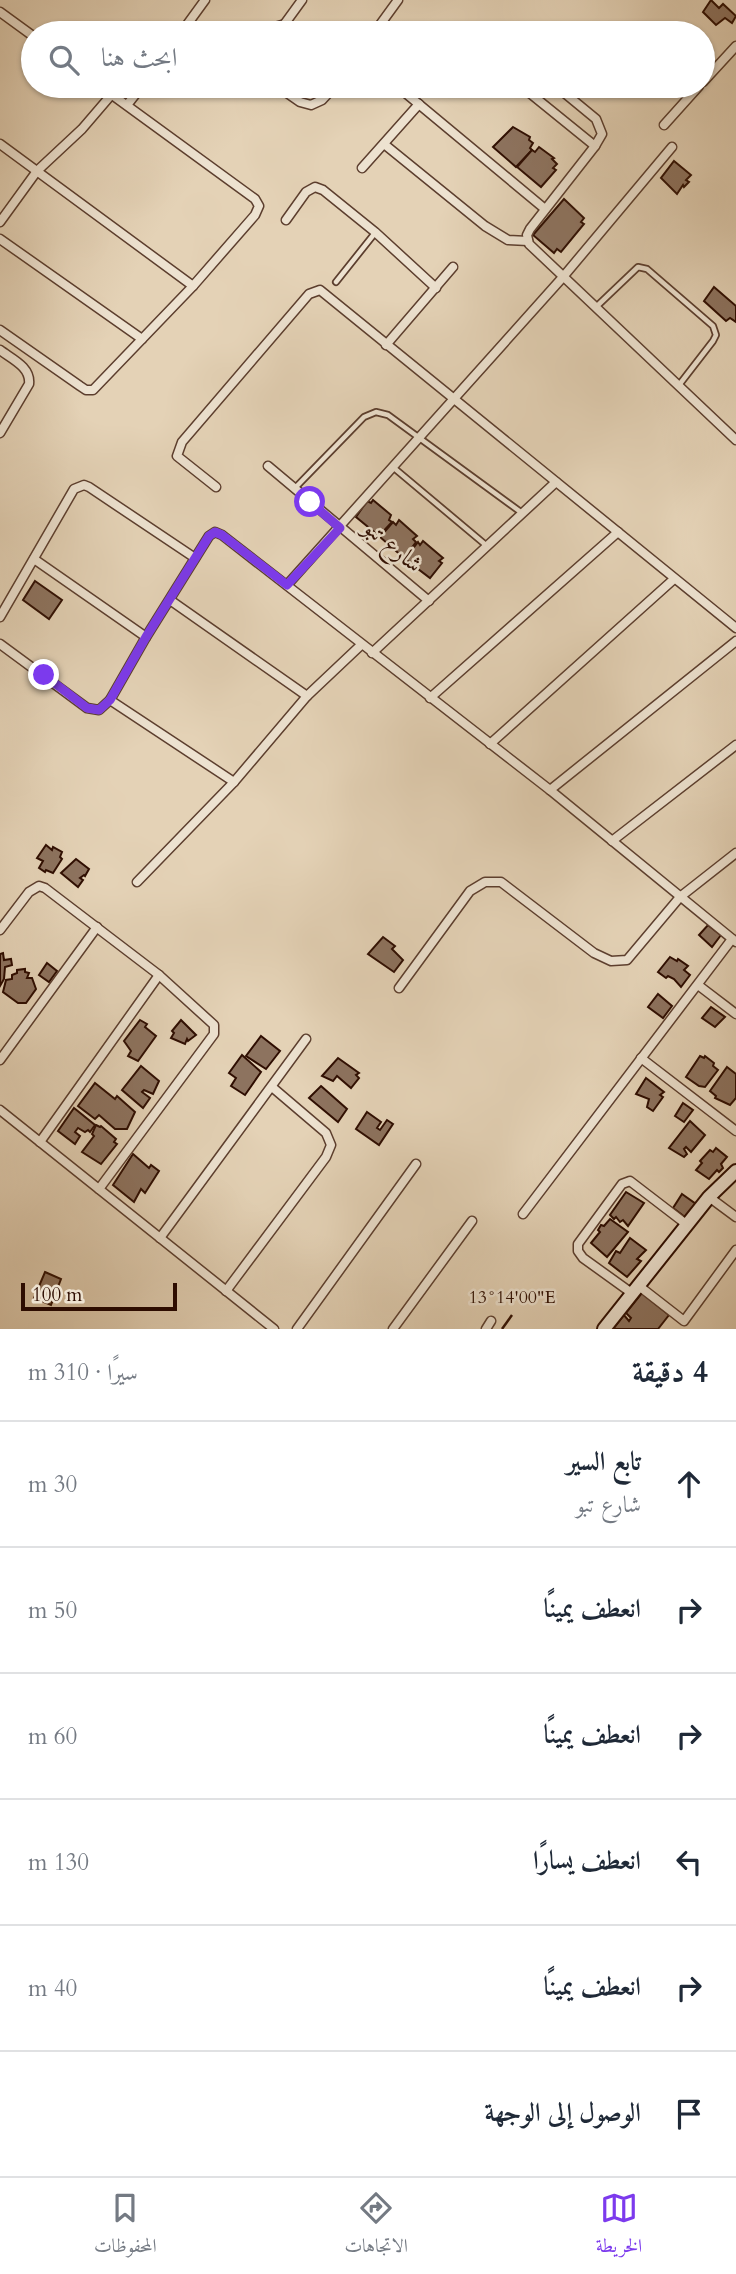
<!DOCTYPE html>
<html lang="ar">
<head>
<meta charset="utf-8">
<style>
  :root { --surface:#fff; --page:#f6f6f7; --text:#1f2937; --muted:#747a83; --line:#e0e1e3; --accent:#7c3aed }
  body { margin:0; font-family:Cardo,Amiri,serif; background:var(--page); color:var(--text); direction:rtl }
  .scale { position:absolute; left:21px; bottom:18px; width:156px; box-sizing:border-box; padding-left:7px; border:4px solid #2e0d01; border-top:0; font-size:19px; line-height:24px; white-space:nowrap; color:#2e0d01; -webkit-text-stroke:5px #ede2d0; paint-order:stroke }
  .stop { position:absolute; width:21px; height:21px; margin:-16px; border:5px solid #7c3aed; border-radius:50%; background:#fff }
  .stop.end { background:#7c3aed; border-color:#fff; box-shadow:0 2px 7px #0008 }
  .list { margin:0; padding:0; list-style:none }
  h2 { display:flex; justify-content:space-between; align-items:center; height:91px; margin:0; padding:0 28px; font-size:30px }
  h2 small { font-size:23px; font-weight:400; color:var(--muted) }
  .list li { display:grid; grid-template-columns:46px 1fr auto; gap:21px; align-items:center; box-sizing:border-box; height:126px; padding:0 28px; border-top:2px solid var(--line) }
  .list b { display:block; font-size:26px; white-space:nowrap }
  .list p { margin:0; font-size:23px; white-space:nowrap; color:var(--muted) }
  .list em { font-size:23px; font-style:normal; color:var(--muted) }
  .icon { flex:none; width:38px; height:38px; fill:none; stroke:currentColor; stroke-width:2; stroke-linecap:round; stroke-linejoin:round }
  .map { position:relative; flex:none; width:736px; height:1329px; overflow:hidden; direction:ltr }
  .search { position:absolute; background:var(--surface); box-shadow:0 2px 5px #0004; left:21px; right:21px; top:21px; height:77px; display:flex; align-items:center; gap:18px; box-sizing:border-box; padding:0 24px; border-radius:38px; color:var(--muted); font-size:26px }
  .sheet { height:847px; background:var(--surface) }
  nav { display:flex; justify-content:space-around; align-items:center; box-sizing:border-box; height:98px; border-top:2px solid var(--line); background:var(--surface); font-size:19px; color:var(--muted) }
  nav a { display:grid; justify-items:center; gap:4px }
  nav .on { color:var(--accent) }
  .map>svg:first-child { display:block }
</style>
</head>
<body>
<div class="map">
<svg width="736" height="1329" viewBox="0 0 736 1329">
  <rect width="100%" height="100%" fill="#e4d2b6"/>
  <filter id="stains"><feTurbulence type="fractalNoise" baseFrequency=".00286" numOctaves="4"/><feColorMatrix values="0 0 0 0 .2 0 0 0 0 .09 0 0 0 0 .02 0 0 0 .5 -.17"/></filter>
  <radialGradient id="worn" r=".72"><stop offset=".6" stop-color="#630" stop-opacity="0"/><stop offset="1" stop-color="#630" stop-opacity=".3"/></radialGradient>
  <g fill="#8d735f" stroke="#2e0d01" stroke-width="2">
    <path d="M711 0 719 8 723 4 736 16 732 23 725 18 716 25 703 12Z"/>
    <path d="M513 127 530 137 529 140 533 143 530 148 532 150 516 167 493 147Z"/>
    <path d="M539 147 554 158 552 159 557 164 553 168 556 170 541 187 517 167 532 150 535 152Z"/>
    <path d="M674 161 691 175 686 180 689 182 684 187 683 185 677 194 661 178Z"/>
    <path d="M564 199 584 218 581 222 584 224 561 252 557 249 554 253 533 235Z"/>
    <path d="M714 287 736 306V322L730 318 726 321 704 301Z"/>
    <path d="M373 500 391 515 389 520 392 522 379 536 356 517 367 501 371 503Z"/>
    <path d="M399 520 417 536 413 539 416 542 404 558 380 537 393 522 396 525Z"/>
    <path d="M423 541 443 558 439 561 442 563 430 578 405 559 418 542 420 545Z"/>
    <path d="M35 581 62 600 49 619 23 600Z"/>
    <path d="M46 845 52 850 53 847 62 852 60 857 62 859 53 873 46 870 45 872 39 868 43 861 37 858Z"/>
    <path d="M76 859 89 869 85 876 84 875 80 878 83 880 78 887 61 873Z"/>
    <path d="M708 925 721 935 712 947 699 935Z"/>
    <path d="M383 937 395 946 392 949 403 960 394 972 368 954Z"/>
    <path d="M3 953 4 960 11 959 12 965 5 967 4 979 0 986V954Z"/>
    <path d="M670 957 677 961 678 959 688 966 684 970 690 975 681 987 674 979 668 976 666 978 658 972Z"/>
    <path d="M47 963 57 971 49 982 39 975Z"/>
    <path d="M25 969V972L29 973 27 978H32L36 989 26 1003H18L3 992 6 980 12 979V975L17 973V970Z"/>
    <path d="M658 994 672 1006 663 1018 648 1007Z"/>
    <path d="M711 1007 725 1017 715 1027 702 1018Z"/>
    <path d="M140 1020 147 1024 145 1027 156 1036 138 1061 128 1056 131 1051 124 1041Z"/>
    <path d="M181 1020 196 1035 188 1041 187 1039 185 1044 171 1038 174 1033 172 1031Z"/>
    <path d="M261 1036 280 1051 266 1069 246 1056Z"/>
    <path d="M242 1055 261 1072 245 1095 231 1086 236 1078 229 1073Z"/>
    <path d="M700 1056 704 1058 705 1056 714 1063 713 1066 718 1070 705 1087 699 1086 686 1077Z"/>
    <path d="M338 1058 359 1073 356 1075 359 1078 351 1088 337 1076 333 1081 322 1076Z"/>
    <path d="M141 1066 159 1081 153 1094 144 1090 142 1092 150 1098 143 1108 122 1090Z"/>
    <path d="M727 1067 736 1074V1098L730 1105 715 1098 716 1096 710 1091Z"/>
    <path d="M646 1078 664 1092 660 1095 663 1097 653 1111 647 1107 649 1099 636 1094Z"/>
    <path d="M95 1083 115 1099 117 1096 135 1112 127 1129H115L99 1115 95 1119 78 1106Z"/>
    <path d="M321 1086 347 1109 338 1122 309 1098Z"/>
    <path d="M683 1103 693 1110 684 1122 675 1116Z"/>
    <path d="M74 1108 95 1125 90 1132 88 1130 85 1132 78 1128 75 1132 80 1136 75 1144 58 1131Z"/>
    <path d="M367 1112 381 1122 377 1128 380 1130 387 1120 393 1124 379 1145 356 1129Z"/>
    <path d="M690 1121 705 1135 691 1152 686 1147 684 1149 687 1154 684 1157 669 1148Z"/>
    <path d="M96 1125 100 1127 101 1126 116 1139 114 1142 117 1144 101 1164 82 1152 94 1136 92 1134Z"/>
    <path d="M716 1148 727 1157 721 1164 723 1168 719 1172 717 1170 709 1179 696 1170 702 1163 700 1161 710 1150 713 1152Z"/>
    <path d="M133 1154 149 1168 151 1165 159 1171 145 1193 141 1189 134 1202 113 1185Z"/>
    <path d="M626 1192 644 1203 628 1226 623 1220 620 1222 616 1217 614 1219 610 1215Z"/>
    <path d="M682 1194 696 1204 685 1217 673 1208Z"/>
    <path d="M610 1219 628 1232 607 1257 591 1243 600 1232 598 1230 601 1225 604 1226Z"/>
    <path d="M630 1238 646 1250 637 1259 641 1261 627 1277 609 1263 616 1251 620 1253Z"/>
    <path d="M45 1272 61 1279 51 1305 34 1298Z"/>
    <path d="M642 1293 669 1315 658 1329H613L624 1315 629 1321 631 1318 626 1313Z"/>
  </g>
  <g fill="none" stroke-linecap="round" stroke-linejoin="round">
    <defs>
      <g id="lane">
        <path d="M336 282 375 233"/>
        <path d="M596 307 638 267 647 269 713 326 716 335 713 341 679 385"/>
        <path d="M394 468 487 546"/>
        <path d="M296 487 364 417 376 412 388 415 522 513"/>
      </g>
      <g id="street">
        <path d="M0 12 33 36"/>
        <path d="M187 26 198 33"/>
        <path d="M181 33 205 0"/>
        <path d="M255 33 285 24"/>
        <path d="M278 33 302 0"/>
        <path d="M374 33 398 0"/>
        <path d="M472 33 479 28 492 33"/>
        <path d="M703 82 736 46"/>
        <path d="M277 86 300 102 311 105 322 100 335 86"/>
        <path d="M397 86 545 209"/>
        <path d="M521 86 595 146"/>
        <path d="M556 86 596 119 602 134 595 146 530 229 527 235 529 244 736 440"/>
        <path d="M127 105 142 86"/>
        <path d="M664 125 699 86"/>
        <path d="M0 144 193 286"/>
        <path d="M384 144 485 226 508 240 528 241"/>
        <path d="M362 168 419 104"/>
        <path d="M286 220 306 192 315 187 323 190 375 232 436 288"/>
        <path d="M0 222 37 171 82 129 112 94"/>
        <path d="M0 239 142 339"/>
        <path d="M0 330 80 386 86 390H93L193 286 255 215 259 206 255 199 100 86"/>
        <path d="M386 345 453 267"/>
        <path d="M0 350C12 359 31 367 29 384L0 433"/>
        <path d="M268 466 429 601"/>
        <path d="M216 487 177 456 182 442 309 294 320 290 736 628"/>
        <path d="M34 559 146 637"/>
        <path d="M287 585 563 277 672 147"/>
        <path d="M170 600 307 696"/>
        <path d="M0 617 74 489 84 485 89 487 195 558"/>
        <path d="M0 644 87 708 99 710 110 700 146 637 209 536 215 532 222 535 550 790 736 942"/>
        <path d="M372 653 556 482"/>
        <path d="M430 698 618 532"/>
        <path d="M110 700 234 782"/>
        <path d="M490 744 674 579"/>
        <path d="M550 790 736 641"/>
        <path d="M612 841 736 745"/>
        <path d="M137 882 234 782 307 696 361 645"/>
        <path d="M0 930 29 892 39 886 45 888 159 975 214 1025V1034L99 1189"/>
        <path d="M698 985 736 1014"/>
        <path d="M399 988 470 891 485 882H501L594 953 611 961 627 960 680 897 736 853"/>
        <path d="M641 1058 736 1131"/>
        <path d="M0 1060 97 927"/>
        <path d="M0 1110 274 1329"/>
        <path d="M40 1142 159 975"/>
        <path d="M709 1197 736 1217"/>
        <path d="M523 1214 732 939"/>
        <path d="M160 1238 306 1039"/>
        <path d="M639 1286 684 1321 736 1250"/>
        <path d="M226 1291 326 1157 331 1145 326 1133 272 1087"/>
        <path d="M633 1294 583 1258 578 1251V1244L622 1184 630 1181 686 1224"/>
        <path d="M297 1329 416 1164"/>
        <path d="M393 1329 472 1221"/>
        <path d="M486 1329 491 1321"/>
      </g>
      <path id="secondary" d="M604 1329 709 1197 736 1171"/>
    </defs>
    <use href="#lane" stroke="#5c3e2e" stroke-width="8"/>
    <use href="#street" stroke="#5c3e2e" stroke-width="11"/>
    <use href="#secondary" stroke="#2e0d01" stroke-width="16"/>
    <use href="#lane" stroke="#ede2d0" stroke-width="4.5"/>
    <use href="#street" stroke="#ede2d0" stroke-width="8"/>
    <use href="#secondary" stroke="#ede2d0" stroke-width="12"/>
  </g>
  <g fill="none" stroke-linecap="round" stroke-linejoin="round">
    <path stroke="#7c3aed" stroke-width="9" d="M44 675 87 708 99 710 110 700 146 637 209 536 215 532 222 535 287 585 340 528 310 502"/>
  </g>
  <path fill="none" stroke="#2e0d01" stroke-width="2.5" d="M502 1329 512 1315"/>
  <g text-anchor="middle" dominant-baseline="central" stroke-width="5" stroke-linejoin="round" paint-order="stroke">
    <g font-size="24" fill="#2e0d01" stroke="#ede2d0">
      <text transform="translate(393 546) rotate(40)">شارع تبو</text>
    </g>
  </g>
  <g font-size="18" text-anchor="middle" fill="#2e0d01" stroke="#ede2d0" stroke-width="5" stroke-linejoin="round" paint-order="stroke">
    <text x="512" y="1303">13°14'00"E</text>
  </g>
  <rect width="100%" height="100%" filter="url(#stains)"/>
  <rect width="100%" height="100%" fill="url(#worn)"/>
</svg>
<div class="scale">100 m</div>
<div class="stop" style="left:310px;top:502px"></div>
<div class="stop end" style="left:44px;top:675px"></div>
<div class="search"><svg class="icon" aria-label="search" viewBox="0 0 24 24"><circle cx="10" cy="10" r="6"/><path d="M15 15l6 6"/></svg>ابحث هنا</div>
</div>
<section class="sheet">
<h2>4 دقيقة<small>سيرًا · 310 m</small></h2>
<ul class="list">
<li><svg class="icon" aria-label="ahead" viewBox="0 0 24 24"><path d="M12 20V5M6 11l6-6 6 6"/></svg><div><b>تابع السير</b><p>شارع تبو</p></div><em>30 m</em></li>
<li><svg class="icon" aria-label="right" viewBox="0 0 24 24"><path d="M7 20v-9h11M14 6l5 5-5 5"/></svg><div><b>انعطف يمينًا</b></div><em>50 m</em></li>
<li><svg class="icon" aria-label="right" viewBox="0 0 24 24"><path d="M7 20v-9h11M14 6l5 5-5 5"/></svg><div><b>انعطف يمينًا</b></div><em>60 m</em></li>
<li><svg class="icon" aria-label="left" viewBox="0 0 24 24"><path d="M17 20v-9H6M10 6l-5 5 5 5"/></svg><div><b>انعطف يسارًا</b></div><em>130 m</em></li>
<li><svg class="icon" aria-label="right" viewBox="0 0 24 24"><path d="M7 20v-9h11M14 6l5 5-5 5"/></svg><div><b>انعطف يمينًا</b></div><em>40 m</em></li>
<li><svg class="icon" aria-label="arrive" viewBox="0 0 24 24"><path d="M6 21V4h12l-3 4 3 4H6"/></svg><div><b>الوصول إلى الوجهة</b></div></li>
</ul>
</section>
<nav>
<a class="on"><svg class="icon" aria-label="map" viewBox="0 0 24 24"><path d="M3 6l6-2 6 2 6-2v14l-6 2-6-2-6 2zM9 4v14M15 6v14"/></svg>الخريطة</a>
<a><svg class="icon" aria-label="directions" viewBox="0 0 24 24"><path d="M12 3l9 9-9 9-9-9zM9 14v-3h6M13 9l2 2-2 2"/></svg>الاتجاهات</a>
<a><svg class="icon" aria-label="saved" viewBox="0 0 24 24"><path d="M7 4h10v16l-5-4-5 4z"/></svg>المحفوظات</a>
</nav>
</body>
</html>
